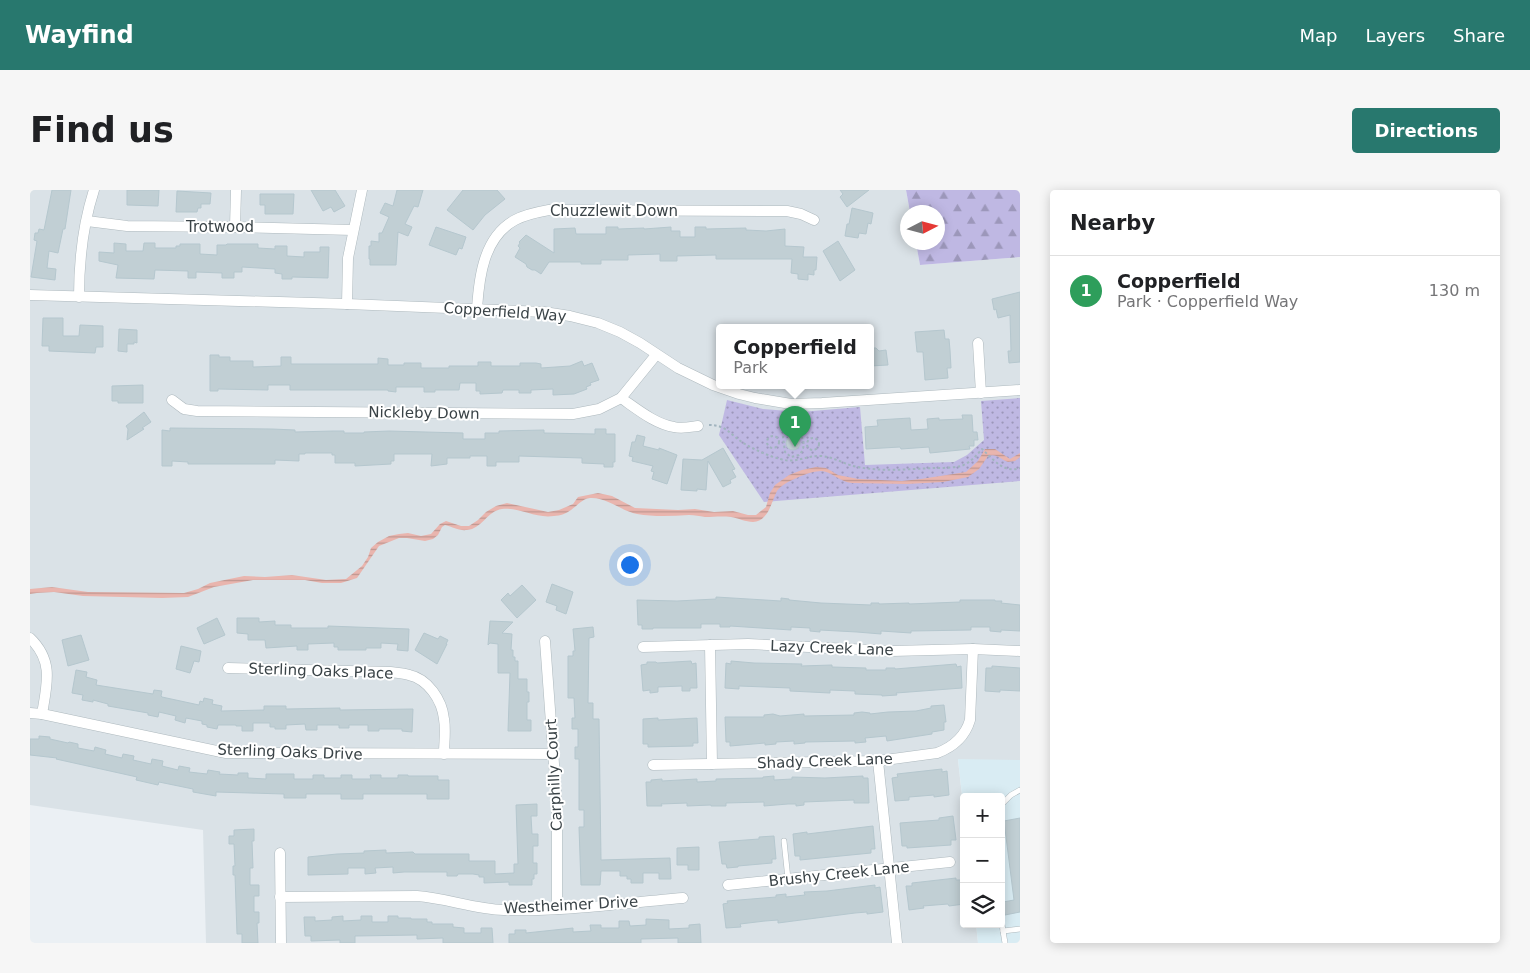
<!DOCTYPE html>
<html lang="en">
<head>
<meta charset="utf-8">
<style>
  :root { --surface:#fff; --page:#f6f6f6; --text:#202124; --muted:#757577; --line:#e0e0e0; --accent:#28786e }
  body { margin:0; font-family:"DejaVu Sans",sans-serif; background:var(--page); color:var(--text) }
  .controls { position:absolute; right:15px; bottom:15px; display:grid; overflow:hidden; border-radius:5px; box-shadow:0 2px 12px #0003 }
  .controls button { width:45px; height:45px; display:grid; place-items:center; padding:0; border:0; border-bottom:1px solid var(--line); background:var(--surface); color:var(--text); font:25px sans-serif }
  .compass { position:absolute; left:870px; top:15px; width:45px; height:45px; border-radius:50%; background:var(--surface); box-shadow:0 2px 12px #0003; rotate:84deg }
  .you { position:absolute; left:599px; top:374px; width:18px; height:18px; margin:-12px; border:4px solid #fff; border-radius:50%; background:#1a73e8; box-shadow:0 0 0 8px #1a73e833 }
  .badge { display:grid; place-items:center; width:32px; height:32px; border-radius:50%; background:var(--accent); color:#fff; font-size:16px; font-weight:700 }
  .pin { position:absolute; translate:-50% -41px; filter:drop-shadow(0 1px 2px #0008) }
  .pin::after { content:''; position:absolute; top:26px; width:18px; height:15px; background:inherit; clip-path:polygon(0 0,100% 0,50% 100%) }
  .popup { position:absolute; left:686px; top:134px; width:158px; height:65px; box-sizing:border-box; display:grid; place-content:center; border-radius:5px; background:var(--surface); filter:drop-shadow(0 1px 4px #0005); font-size:16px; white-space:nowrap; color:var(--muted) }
  .popup b { font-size:19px; color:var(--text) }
  .popup::after { content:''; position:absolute; left:50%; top:100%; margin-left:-10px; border:10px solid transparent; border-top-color:var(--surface) }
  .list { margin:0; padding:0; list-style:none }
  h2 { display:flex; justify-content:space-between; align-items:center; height:65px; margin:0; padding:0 20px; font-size:21px }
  h2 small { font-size:16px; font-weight:400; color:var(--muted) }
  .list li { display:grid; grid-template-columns:32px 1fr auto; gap:15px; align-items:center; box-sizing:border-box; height:70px; padding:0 20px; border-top:1px solid var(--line) }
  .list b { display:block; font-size:19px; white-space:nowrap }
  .list p { margin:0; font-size:16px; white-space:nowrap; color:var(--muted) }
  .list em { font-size:16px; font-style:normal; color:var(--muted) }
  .icon { flex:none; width:28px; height:28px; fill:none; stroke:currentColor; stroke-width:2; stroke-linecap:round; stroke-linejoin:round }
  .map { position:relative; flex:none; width:990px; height:753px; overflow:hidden; border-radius:5px }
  header { display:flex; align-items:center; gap:30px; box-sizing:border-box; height:70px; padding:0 25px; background:var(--accent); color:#fff }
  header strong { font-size:24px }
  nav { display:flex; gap:28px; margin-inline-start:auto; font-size:18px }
  .intro { display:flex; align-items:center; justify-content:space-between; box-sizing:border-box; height:120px; padding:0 30px }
  h1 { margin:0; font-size:35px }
  .button { padding:12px 22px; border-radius:5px; background:var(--accent); color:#fff; font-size:18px; font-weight:700 }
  main { display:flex; gap:30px; padding:0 30px }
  aside { flex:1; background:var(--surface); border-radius:5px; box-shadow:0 2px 12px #0003 }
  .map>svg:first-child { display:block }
</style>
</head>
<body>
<header>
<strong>Wayfind</strong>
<nav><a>Map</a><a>Layers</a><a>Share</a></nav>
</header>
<div class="intro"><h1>Find us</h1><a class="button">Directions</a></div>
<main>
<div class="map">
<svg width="990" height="753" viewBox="0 0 990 753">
  <defs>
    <pattern id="forest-firs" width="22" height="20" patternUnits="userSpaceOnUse" patternTransform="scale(1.25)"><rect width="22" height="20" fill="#bfb8e3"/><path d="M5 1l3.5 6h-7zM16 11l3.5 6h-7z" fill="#9c97ba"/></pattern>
    <pattern id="park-dots" width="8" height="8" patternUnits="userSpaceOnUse" patternTransform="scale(1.25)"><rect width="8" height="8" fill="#bfb8e3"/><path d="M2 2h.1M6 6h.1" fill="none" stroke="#9c97ba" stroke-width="1.8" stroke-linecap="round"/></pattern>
    <pattern id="water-rules" width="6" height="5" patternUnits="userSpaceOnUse" patternTransform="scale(1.25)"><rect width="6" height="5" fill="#e9b5ae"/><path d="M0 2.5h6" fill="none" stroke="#be958f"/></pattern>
  </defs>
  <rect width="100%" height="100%" fill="#ebf0f4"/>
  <path fill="#dae2e7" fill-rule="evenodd" d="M0 0H876L880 22H878V52L886 53 890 75 990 67V570H928L934 624V734H946L948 753H176L173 640 0 615ZM690 138H840V196H690Z"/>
  <path fill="#d9ecf3" d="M928 569 990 570V753H948L946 734H971V607H934V624Z"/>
  <path fill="url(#forest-firs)" d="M876 0H990V67L890 75 886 53 908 52V22H880Z"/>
  <path fill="url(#park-dots)" d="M990 208V291L734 312 689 245 697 210 733 219 771 222 830 217 835 275 924 272 937 265 954 250 951 211Z"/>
  <path fill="url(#water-rules)" d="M955 259H965L980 269 990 263V267L985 271 978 272C970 269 967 263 958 266L949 279 938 287 913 292 877 294 822 293C810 292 801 281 791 281 780 281 753 292 747 301 741 312 739 331 723 332 716 332 708 328 701 327 692 326 683 327 675 327 669 326 665 325 659 325 642 326 624 327 607 324 591 321 577 307 560 308 552 309 548 315 541 320 537 323 530 326 524 326 506 329 489 317 472 319 457 321 452 339 437 340 429 341 423 337 415 335L412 337 408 345 403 349 395 351 377 348H369L349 356 327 388 311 393H292L275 390H223L184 397 158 407 132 408 53 406 24 402 7 403 0 404V399L22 397 58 402 154 403 168 399 180 393 214 386 235 387 262 385 296 390 316 389 332 376 338 367 341 358 348 352 359 346 369 344 378 343 391 346 401 344 410 334 416 331 431 336H439L448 330 456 322 466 316 477 313 518 322 529 320 543 314 548 307 568 303 582 306 605 318 648 320 665 319 684 322 703 321 718 325H726L736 317 740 303 745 295 759 285 772 280 786 277 796 278 808 285 828 289 872 291 891 289 936 282 948 271Z"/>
  <g fill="#c1cfd4" stroke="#b5c7ce">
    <path d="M22 0H41L35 39H33L28 63 19 61 17 78 26 79 25 90 1 87 7 51 4 50 5 43H8L9 39 14 40Z"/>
    <path d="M97 0H129L128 16 97 15Z"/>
    <path d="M281 0H305L315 16 304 22 301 17 293 21Z"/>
    <path d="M367 0H393L388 17 384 16 375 34 382 37 378 46 368 42 366 75H340V69H339V56H341V51L349 52V43H352L359 27 350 23 355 13 363 16Z"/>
    <path d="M433 0H467L475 9 455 25 443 40 417 20Z"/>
    <path d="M810 0H839L817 17 810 7 813 4Z"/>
    <path d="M147 1 181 3 180 14H171V18H168L167 22H146Z"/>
    <path d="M230 4H264L263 24H235V15H230Z"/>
    <path d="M822 18 843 23 841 34 838 33 836 44 829 43 828 48 815 46 817 34H819Z"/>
    <path d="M406 37 436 47 432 59 429 58 426 65 399 55Z"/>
    <path d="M576 37H588V39L614 38V39L641 37V41H650V47H665V37H676V39L716 38V40L736 41 755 39V56L774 57 773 67H787L786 80H784V85L778 84V90L768 89V84L761 83 762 69H686V65L647 66V71H630V64L598 65V70H571V74H551V72H519L511 84 505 80H502L497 77 496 74 485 67 490 58 488 56 490 53 489 52 496 45 524 63V39L545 38 546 44H576Z"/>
    <path d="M808 51 825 80 810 91 793 61Z"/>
    <path d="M84 53 96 54V61H113L114 53H125V58H146V56H150V54H170V64L187 65V55H196L197 54H228V58L245 59V56H257V66L274 67V62H290V57H299L298 88 262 87V89H252V84L245 83V79L212 77V82H204V88H192V83L166 82V88H158V81L125 80 124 89 86 88 88 75 69 71V62L84 63Z"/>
    <path d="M990 102V172L979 173 978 161H981L980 125 968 128 966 119 964 120 962 109Z"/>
    <path d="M13 128H33V146H49L50 135 73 136V157H66L65 163 19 161V156H12Z"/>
    <path d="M89 139 107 140V153L104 152V154H97V162L88 161Z"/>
    <path d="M914 140 915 149H919L920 160 921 178H917L918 188 895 190 893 162H887L885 142Z"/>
    <path d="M843 158H846L849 161 856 160 858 175 840 176V161Z"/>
    <path d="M180 165H189V167H200V171H223V177L251 176V167H261V174H348V168L358 169V175H374V173H391V178H419V176H448V172H461V176H490V173H506L511 174V178L540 176 552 171 554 176 562 173 569 190 560 193 561 195 556 197 557 199 544 204 523 205V199L501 200V203H489V200H473L472 203 450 204V201H446V193H430L429 200H405V202H394V197H366V202L358 201V200H260V195H238V200L188 199V201H180Z"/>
    <path d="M113 195V213H88V211H82V196Z"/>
    <path d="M114 222 121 232 112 238 114 239 97 250 98 239 96 236Z"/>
    <path d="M932 225H942L943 242H947L948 250H944V256H939L940 259 900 263 899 257 871 259 870 257 836 259 835 237 848 236 847 230 880 228 881 240 898 239 897 229 909 228V230L933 229Z"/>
    <path d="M140 238 242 239 265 240V242L303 241H314V243H334V242L359 241 433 243V249H455V243H469V241L514 240V243L565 244V239H576V244H585V272H583V277H574V274L552 273V268L489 266V272H466V276H457V266H440V268H417V274L401 276 402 264H364V271H361V274L325 276V273H305V265H302V263H275V264H269V271L245 270V274H158V272L142 271V276H132V240L140 241Z"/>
    <path d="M607 245 615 247 613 256 629 260V258L647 265 637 294 622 289 624 282 621 281 623 276 602 271 603 267 599 266 602 252H605Z"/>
    <circle cx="763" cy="253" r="7"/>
    <path d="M693 258 705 279 702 280 706 287 700 290 701 293 693 297 678 271 676 300 667 299V301L651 300 653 269 672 270Z"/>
    <path d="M522 394 543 402 536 424 526 420 527 416 516 412Z"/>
    <path d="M492 395 506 410 487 428 471 410 478 403 480 406Z"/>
    <path d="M686 407 751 411V408L759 409V410L791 413 841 415V413H849V414L879 413V414L930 412V410H965V411H972L971 413 990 415V441L971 440V442L960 441V437H941V440L881 441V443L851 441V444L827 442 790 440V442L780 441V438L761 437V440L700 436V437H690V434H671V438H623V439H612V435H608L607 410 647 411 686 409Z"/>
    <path d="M187 428 195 445 174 454 167 438Z"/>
    <path d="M207 428H229V432L245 431V435H261V438H298V436L379 439 378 461 367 460 368 454 351 453V458H336V460H308V457H304V453L278 454V460H267V456L236 458 235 450H218V444L207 443Z"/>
    <path d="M460 431 483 432 472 443 482 444 481 460H483V467H485V471H488V489H497V502H499V512H497V530H501V541H478L480 483H468V454L460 453 458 455Z"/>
    <path d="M563 437 564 447 559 448 558 513H563V529H569L571 670 640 668 641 689H629V683H613V693H601V689H597V686H590V681H571L570 695H551L549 637H554V620H549V569H545V557H548V539H542V528H545L544 508H538V466H543V461H545L543 439Z"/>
    <path d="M394 443 408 449 410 446 418 450 416 454H417L407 474 385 460Z"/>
    <path d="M51 445 59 470 38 476 32 450Z"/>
    <path d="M151 456 171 461 169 472 164 471 160 483 146 479Z"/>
    <path d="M661 471 662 474 666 473 667 498H660V501H652V496L628 497V502L620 503V500L613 501 611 475 617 474V472H626L627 473Z"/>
    <path d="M701 471 724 473 772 474 771 476 802 475V477L836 478V480H856V478H865V479L926 474 927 477 931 476 932 498 866 503 867 505 852 506V505L825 504V501L800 500V503L760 501V498L735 497 709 496V499L695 498 696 473 701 474Z"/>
    <path d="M962 476 990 478V501L970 500V502L955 501 956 478H962Z"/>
    <path d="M46 480 57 482 56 487 67 490 66 495 123 504 124 500 132 501 131 506 132 507 169 515 170 511 173 512 174 508 183 510 182 514 192 516 191 521 234 520V516H256V519L310 518V520L383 519 382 542 372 541V539H349V541H338V535H319V538H309V535H287V540H276L275 534 256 535V539H245V537H240V533H223V541H212V536H206V535H188L187 539 177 537V535L172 534V531L156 528 155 533 145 530 146 526 129 522 128 527 118 525V523L78 516V514L63 510V512L52 510 53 505 42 503Z"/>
    <path d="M914 515 916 532H914V540L902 542V544L889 546 857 551 856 546 835 548 836 552 825 553V551L775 552V553L764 554V551L746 552V554L735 555V553L700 556V552H696L695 527H734V525L743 524 750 526 774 524V526L824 525V523L832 522 840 523V524L858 522 886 521 901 518V516Z"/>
    <path d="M628 528V530L667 528 668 553H663V556L618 557V554H613V529Z"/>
    <path d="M9 546 20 547V549L38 553 39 552 48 554V558L64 561 65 557 76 560 75 564 92 568 93 564 104 566 103 570 121 574 122 569 133 571 132 576 148 580 149 576 160 578 159 582 177 584 178 580 190 582 189 584 208 585V583H218V588L236 589V584H264V589H283V585H294V588H311V585H322V589H341L340 585H351V588H368V585H378V586H408V590H419V609H397V604H333V609H311V604H276V608H254V604L186 602V606L163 602V599L129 592 128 595 106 590 107 587 26 569 27 568 0 565V549H9Z"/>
    <path d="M912 579V582L917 581 919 605 904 607V605L879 607V610L865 611 862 588 868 587 867 584Z"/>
    <path d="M744 586V590L762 589V587L795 588 833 586V588H838L839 613H824V610L774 612V615L766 616V614H758L734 616V612L696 613V616H681V615L657 616V613L631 614 632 616H617L616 592H621V590L632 589V591L667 589V592L686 591V589L733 588V587Z"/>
    <path d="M507 614V626H501L502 644H508V656H503V673H507V684H504V689H502V695H479V692L454 693V687H449V685L443 684H428L427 686H417V682H374L363 683V677L345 678 346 683 335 684V678H318V684L278 685V667L307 664 334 663V661L356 660V663L383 662 385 664H439V671H465V684L484 683V674H488L486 615Z"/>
    <path d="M923 626 926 650H921V655L877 658V656H872L870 633 909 630V628Z"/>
    <path d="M990 628V722L975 725 973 712 984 710 974 631Z"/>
    <path d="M843 636 845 659H841V663L770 670V666H765L763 644 777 642V644Z"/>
    <path d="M224 639V651H222L223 678H220V695H229V706H224V722H229V733H227L228 753H212V744H207L205 685H203V676H205L204 654H199V646H204V640Z"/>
    <path d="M744 646 746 669H742V673L708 676V677L697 678 696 674H692L689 652 729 649V647Z"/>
    <path d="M669 657V680H658V675H647V658Z"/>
    <path d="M926 688V690H931L934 714 919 716 918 714 893 716 894 718 879 720 876 696H882V693Z"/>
    <path d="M845 695V698L850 697 853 722 837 724V722L825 723 748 733V730L735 731 710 734 711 737 696 738 693 714 698 713 697 711 746 707V705L756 704V707L775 705 774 702 797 701Z"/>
    <path d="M313 726V731L331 730V726H342V732H358V726H368V728H381V729H397V732H402V734H423V737L434 738V743H451V738H462L463 753H413V748L387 749V745L325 746V753H310V750L281 751V746H275L274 727H285V731L302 730V727Z"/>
    <path d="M616 729 639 730V739L659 738V735L670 734 671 753H648V748L611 749V753H479V744H485V740H496V743L543 738V742L561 741 560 735H571V738H589V731H599L600 736 616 735Z"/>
  </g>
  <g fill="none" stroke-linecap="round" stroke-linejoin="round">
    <defs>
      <g id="service">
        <path d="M971 615 981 605 990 600"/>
        <path d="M754 651 758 689"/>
        <path d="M971 727 973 741 990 739"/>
        <path d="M973 741 975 753"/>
      </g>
      <g id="minor">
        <path d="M57 31 97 36 205 37 323 40"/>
        <path d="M205 37 206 0"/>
        <path d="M0 105 317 114 514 122 540 126 568 133 590 142 610 153 648 178 683 195 709 204 725 208 761 214 792 213 990 200"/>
        <path d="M49 107C49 72 53 34 64 0"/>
        <path d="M317 114 318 68 332 0"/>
        <path d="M447 119C449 86 454 47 485 30 496 24 508 22 519 20L757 21 771 24 784 30"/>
        <path d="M948 153 951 203"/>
        <path d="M591 208C607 219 625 234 644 237 652 239 660 237 668 236"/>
        <path d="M142 210 154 219 167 221 543 224 569 219 591 208 626 165"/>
        <path d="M0 448C24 471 17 494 12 524"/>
        <path d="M515 451 527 615V719"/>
        <path d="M680 455 682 574"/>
        <path d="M613 457 718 454 862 461 943 459 990 461"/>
        <path d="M198 478 360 482C366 483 373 483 379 485 398 489 412 510 414 529 416 540 414 553 414 564"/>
        <path d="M0 523 12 524 196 563 524 564"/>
        <path d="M848 571 867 753"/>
        <path d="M623 575 848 571 907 563C923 557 935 547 940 530L943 459"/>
        <path d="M250 663 251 753"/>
        <path d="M698 695 920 672"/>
        <path d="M250 707 387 706C416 708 444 719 474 720 533 722 593 713 653 708"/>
      </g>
    </defs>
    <use href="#service" stroke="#aeb9be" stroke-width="6"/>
    <use href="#minor" stroke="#aeb9be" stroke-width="11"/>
    <g stroke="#a1b4bf" stroke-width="2" stroke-dasharray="2.5 2.5" stroke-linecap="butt">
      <path d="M679 235C697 235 700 245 715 254 725 260 739 266 750 269 767 274 776 265 791 266 805 267 815 275 828 277 852 282 879 279 904 278 913 278 923 278 931 276 940 273 946 266 952 259 963 269 974 284 990 278"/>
      <path d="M762 239 763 224"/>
      <path d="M765 239C774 246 777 257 769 265L761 267 755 262 753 247 757 240Z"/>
      <circle cx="743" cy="252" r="6"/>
      <circle cx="783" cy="254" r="6"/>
    </g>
    <use href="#service" stroke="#fff" stroke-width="5"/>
    <use href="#minor" stroke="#fff" stroke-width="10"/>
  </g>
  <g text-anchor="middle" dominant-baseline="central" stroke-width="4" stroke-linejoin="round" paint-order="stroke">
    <g font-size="15" fill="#3a4347" stroke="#fff">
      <text x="584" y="21">Chuzzlewit Down</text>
      <text x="190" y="37">Trotwood</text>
      <text transform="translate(475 122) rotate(4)">Copperfield Way</text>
      <text transform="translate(394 223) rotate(1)">Nickleby Down</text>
      <text transform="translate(802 458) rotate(2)">Lazy Creek Lane</text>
      <text transform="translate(291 481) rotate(2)">Sterling Oaks Place</text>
      <text transform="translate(260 562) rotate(2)">Sterling Oaks Drive</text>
      <text transform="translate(795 571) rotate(-2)">Shady Creek Lane</text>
      <text transform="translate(524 585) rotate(-93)">Carphilly Court</text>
      <text transform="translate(809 684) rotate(-6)">Brushy Creek Lane</text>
      <text transform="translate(541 715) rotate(-3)">Westheimer Drive</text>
    </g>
  </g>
</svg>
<div class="controls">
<button>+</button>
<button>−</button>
<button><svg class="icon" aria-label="layers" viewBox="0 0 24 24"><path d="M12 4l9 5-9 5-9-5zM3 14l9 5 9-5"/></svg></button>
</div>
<svg class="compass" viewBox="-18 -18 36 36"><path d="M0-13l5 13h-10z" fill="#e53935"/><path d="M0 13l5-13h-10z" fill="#757577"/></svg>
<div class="you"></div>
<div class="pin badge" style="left:765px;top:257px;background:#2e9e5b">1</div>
<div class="popup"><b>Copperfield</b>Park</div>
</div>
<aside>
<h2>Nearby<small></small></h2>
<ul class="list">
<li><span class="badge" style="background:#2e9e5b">1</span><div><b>Copperfield</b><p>Park · Copperfield Way</p></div><em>130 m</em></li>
</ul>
</aside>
</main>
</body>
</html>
